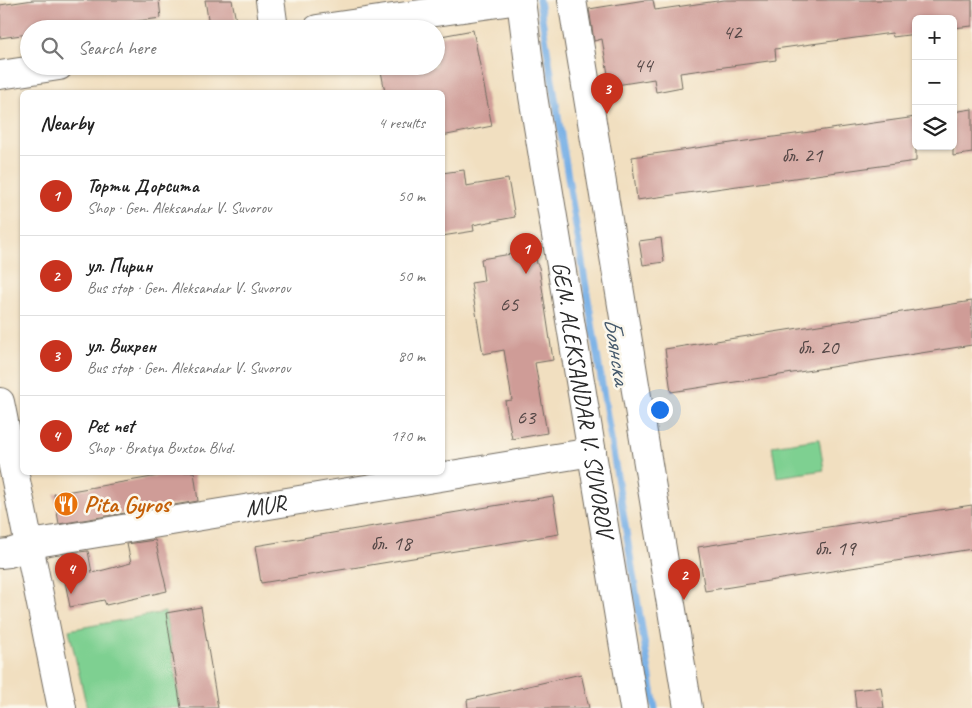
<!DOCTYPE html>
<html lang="en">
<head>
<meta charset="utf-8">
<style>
  :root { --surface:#fff; --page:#f6f6f6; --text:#222; --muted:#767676; --line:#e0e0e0; --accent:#c8321e }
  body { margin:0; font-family:Caveat,sans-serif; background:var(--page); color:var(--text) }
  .controls { position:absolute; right:15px; top:15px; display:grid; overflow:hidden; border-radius:8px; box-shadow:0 1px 4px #0004 }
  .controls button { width:45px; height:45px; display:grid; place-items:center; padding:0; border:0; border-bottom:1px solid var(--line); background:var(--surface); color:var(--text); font:25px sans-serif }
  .you { position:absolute; left:659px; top:409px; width:18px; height:18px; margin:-12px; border:4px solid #fff; border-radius:50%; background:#1a73e8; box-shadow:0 0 0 8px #1a73e833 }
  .badge { display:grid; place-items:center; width:32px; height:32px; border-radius:50%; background:var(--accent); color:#fff; font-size:16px; font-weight:700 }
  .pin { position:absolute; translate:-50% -41px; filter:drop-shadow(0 1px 2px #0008) }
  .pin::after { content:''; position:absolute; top:26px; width:18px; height:15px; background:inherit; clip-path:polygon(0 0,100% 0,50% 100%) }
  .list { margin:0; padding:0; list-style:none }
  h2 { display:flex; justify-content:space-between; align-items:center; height:65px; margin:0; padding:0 20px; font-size:21px }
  h2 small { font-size:16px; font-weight:400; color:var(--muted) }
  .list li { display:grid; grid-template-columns:32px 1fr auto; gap:15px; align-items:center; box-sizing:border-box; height:80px; padding:0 20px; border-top:1px solid var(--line) }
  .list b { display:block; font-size:19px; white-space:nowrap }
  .list p { margin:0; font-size:16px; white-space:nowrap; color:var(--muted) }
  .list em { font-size:16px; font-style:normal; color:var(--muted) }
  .icon { flex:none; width:28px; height:28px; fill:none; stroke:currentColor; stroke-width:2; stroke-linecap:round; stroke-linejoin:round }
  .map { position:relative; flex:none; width:972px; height:708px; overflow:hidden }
  .search { position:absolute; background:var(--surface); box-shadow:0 1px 4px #0004; left:20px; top:20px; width:425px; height:55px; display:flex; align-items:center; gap:12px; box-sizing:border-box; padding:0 18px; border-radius:28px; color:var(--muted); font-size:19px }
  .panel { position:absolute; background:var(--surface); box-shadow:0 1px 4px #0004; left:20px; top:90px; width:425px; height:385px; border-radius:8px }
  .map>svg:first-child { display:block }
</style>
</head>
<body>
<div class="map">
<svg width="972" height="708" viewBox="0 0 972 708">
  <rect width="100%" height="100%" fill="#fbf7ec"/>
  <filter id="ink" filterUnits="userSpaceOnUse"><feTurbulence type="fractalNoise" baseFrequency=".02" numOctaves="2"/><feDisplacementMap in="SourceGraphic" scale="10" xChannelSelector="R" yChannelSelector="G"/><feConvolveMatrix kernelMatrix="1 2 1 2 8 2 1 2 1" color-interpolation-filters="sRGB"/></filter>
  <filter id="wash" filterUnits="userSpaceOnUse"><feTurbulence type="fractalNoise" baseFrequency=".0096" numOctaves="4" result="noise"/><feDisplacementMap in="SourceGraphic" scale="20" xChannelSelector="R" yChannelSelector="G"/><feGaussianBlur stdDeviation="1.12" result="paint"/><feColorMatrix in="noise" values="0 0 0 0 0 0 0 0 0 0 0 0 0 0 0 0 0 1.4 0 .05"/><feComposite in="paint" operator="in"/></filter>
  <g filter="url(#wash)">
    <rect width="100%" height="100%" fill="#f1dfc0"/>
    <g fill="#7ed091" stroke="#547e5e">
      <path d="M819 439 824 470 777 477 772 446Z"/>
      <path d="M165 612 181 708H87L69 630Z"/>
    </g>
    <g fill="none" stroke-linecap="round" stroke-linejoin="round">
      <path stroke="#76afe6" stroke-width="7" d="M539 0 655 708"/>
    </g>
    <g id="blocks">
      <g fill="#cf9c97">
        <path d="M33 0H159L161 18 77 29H29V34L0 38V5Z"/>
        <path d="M205 0H232L236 21 209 25Z"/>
        <path d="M645 0H653L655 10 724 0H972V26L953 28V19H916V34L893 37 892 33 775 49 776 60 680 73 682 87 656 92 654 79 610 86 602 39 594 41 589 9Z"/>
        <path d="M473 30 492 126 442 136V92H385L380 66H436V37Z"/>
        <path d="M972 109V153L953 156V112Z"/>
        <path d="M916 117V161L637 200 632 157Z"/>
        <path d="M464 170 466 186 508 179 515 217 473 225 474 231 442 236V173Z"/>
        <path d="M661 238 664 262 643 265 639 241Z"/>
        <path d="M535 250 537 264 539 267 553 360 535 363 547 433 512 439 505 401 512 400 504 350 483 354 471 283 484 281 481 259Z"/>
        <path d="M972 301V345L671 392 665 349Z"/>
        <path d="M181 472H194L198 501 59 524 54 494Z"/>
        <path d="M553 496 559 534 261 583 255 546Z"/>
        <path d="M972 505V549L705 591 698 547Z"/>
        <path d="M155 540 167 591 106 605 104 600 70 607 61 561 64 560 63 554 88 551 92 573 131 563 127 544Z"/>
        <path d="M201 607 218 708H181L166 613Z"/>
        <path d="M581 674 589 708H468L467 700Z"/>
        <path d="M881 687 884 708H856L854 690Z"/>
      </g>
    </g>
  </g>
  <g filter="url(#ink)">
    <use href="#blocks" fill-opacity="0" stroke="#706a5f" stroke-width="1"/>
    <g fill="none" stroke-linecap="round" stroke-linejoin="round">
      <defs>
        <g id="minor">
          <path d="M270 0 274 29"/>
          <path id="s1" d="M521 0 533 96 634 708"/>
          <path d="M572 0 688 708"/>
          <path d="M317 29 518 0"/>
          <path d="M0 75 59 66"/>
          <path d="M0 402 62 708"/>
          <path id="s2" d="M0 554 9 553 43 542 592 452"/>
        </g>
      </defs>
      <use href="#minor" stroke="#706a5f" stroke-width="30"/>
      <use href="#minor" stroke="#fff" stroke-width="28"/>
    </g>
  </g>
  <defs>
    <symbol id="restaurant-disc" viewBox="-11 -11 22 22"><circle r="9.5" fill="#e8710a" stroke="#fbf7ec"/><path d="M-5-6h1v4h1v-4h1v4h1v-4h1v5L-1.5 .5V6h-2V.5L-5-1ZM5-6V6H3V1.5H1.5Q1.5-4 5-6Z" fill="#fff"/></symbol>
  </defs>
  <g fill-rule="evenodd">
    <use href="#restaurant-disc" x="52" y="490" width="28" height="28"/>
  </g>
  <g text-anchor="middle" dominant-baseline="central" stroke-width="5" stroke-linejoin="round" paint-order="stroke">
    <g font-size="21" fill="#544746">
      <text x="732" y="32">42</text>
      <text x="643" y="65">44</text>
      <text x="802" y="155">бл. 21</text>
      <text x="509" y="304">65</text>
      <text x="818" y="347">бл. 20</text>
      <text x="526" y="417">63</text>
      <text x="391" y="543">бл. 18</text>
      <text x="835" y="548">бл. 19</text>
    </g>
    <g font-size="24" fill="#2b2b2b" stroke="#fbf7ec">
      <text stroke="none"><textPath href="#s1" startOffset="404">GEN. ALEKSANDAR V. SUVOROV</textPath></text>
      <text stroke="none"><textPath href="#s2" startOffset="270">MUR</textPath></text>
    </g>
    <g font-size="24" font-weight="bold" fill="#c56008" stroke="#fbf7ec" text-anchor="start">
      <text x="84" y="504">Pita Gyros</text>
    </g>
    <g font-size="25" font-style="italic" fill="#45596c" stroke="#fbf7ec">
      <text transform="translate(617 351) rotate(81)">Боянска</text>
    </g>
  </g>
</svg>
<div class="controls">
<button>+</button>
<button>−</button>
<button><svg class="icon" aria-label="layers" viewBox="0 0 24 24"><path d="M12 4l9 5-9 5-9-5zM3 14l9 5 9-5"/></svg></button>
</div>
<div class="you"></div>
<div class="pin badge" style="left:526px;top:274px">1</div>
<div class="pin badge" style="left:684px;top:600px">2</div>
<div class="pin badge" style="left:607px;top:114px">3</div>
<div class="pin badge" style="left:71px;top:594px">4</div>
<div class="search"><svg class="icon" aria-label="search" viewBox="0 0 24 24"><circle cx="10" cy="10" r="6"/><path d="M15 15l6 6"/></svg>Search here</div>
<section class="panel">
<h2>Nearby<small>4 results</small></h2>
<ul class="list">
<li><span class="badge">1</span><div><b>Торти Дорсита</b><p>Shop · Gen. Aleksandar V. Suvorov</p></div><em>50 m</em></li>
<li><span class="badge">2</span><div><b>ул. Пирин</b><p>Bus stop · Gen. Aleksandar V. Suvorov</p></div><em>50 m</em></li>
<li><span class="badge">3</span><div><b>ул. Вихрен</b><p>Bus stop · Gen. Aleksandar V. Suvorov</p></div><em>80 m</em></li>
<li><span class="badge">4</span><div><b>Pet net</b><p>Shop · Bratya Buxton Blvd.</p></div><em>170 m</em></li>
</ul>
</section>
</div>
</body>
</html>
